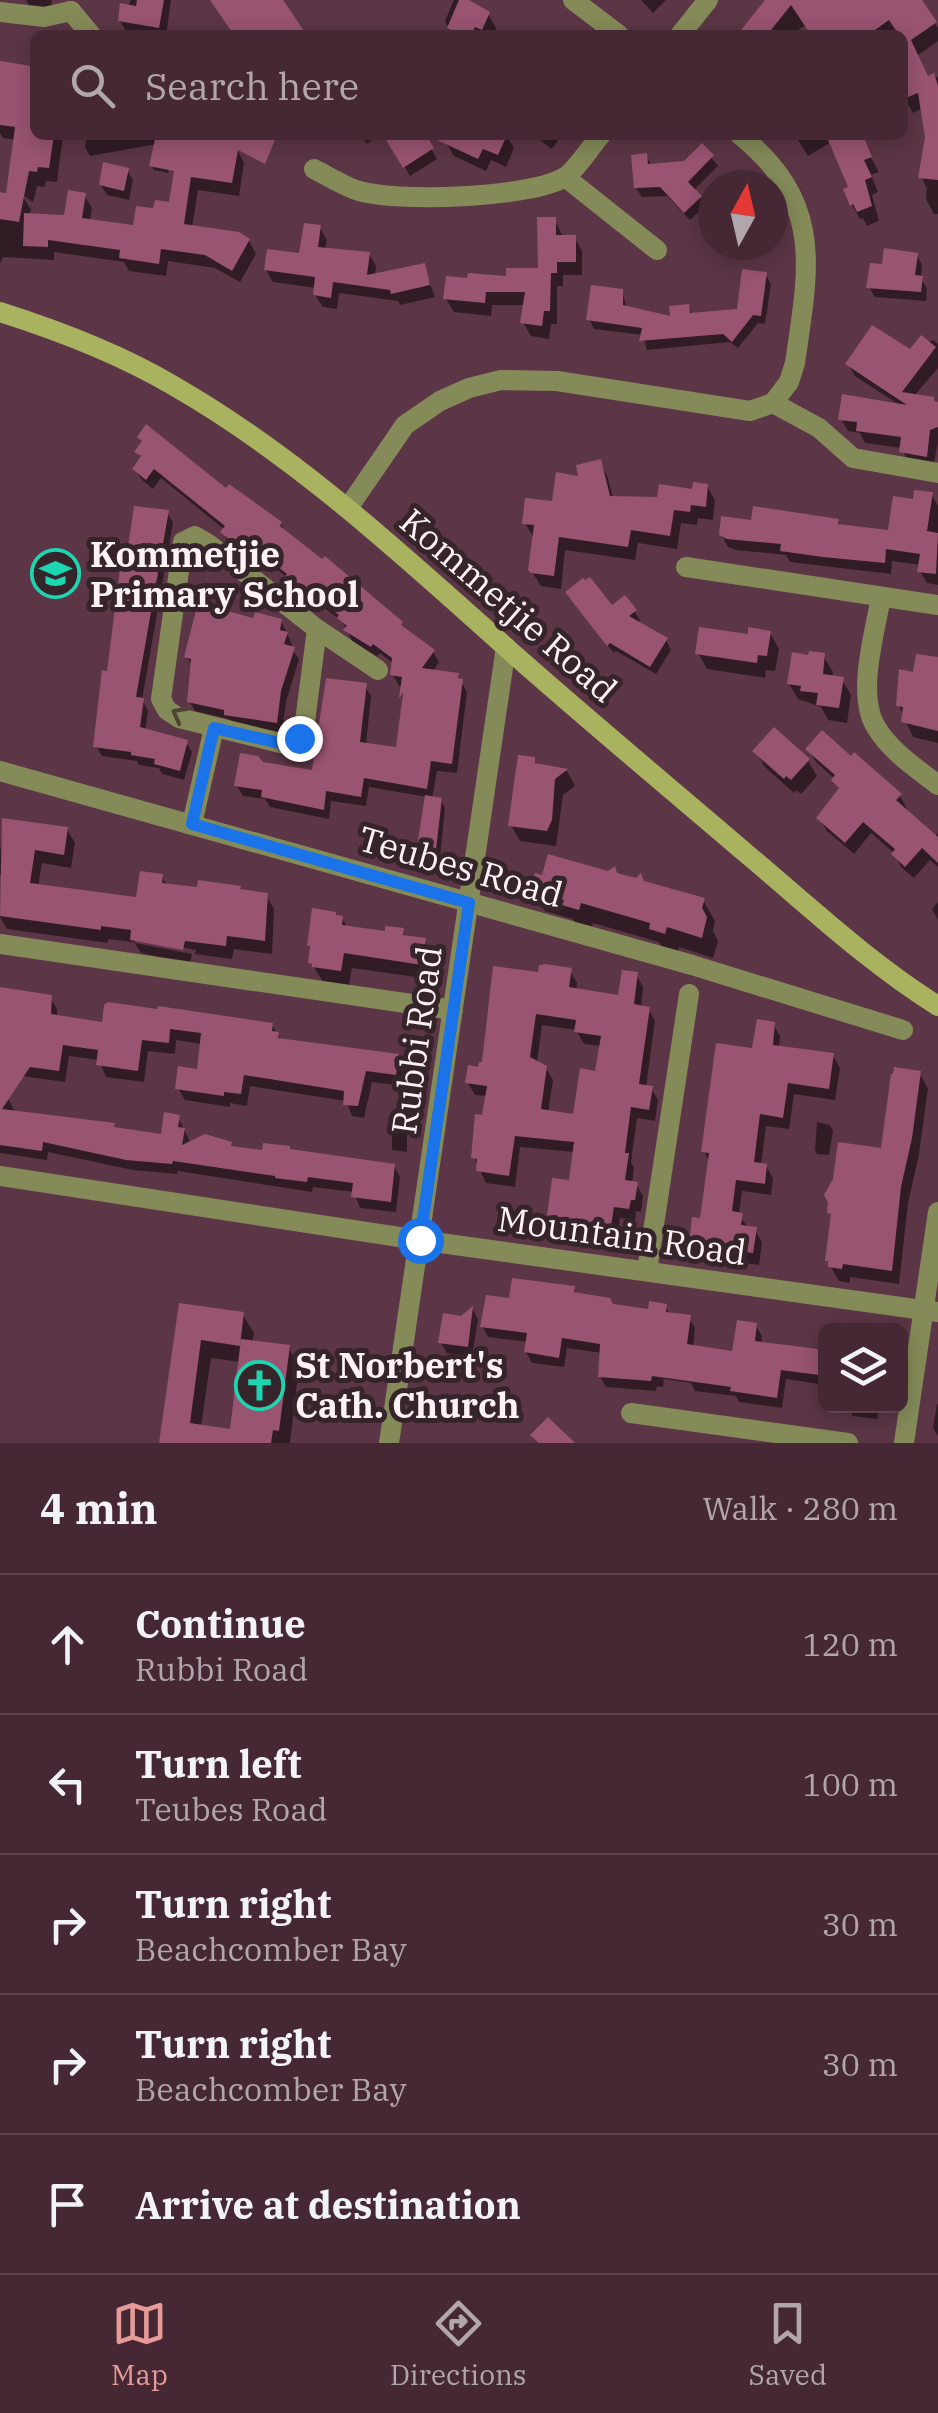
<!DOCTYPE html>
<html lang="en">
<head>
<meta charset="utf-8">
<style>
  :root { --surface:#452834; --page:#4f3440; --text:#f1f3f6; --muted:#b0a6ac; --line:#5d444f; --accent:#e69b98 }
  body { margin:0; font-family:"IBM Plex Serif",serif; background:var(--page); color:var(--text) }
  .controls { position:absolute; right:30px; bottom:30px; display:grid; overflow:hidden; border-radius:15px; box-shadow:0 5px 25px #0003 }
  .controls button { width:90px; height:90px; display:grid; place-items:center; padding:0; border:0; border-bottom:2px solid var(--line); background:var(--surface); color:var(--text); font:50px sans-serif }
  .compass { position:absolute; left:698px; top:170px; width:90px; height:90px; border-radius:50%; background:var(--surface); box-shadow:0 5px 25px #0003; rotate:8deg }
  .stop { position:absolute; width:30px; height:30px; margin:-22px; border:8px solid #1a73e8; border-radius:50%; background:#fff }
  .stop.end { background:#1a73e8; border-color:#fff; box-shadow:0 2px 10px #0008 }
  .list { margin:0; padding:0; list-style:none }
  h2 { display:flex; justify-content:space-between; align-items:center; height:130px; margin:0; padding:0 40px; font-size:42px }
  h2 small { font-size:32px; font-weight:400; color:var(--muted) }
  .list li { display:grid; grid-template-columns:65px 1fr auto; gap:30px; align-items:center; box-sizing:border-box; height:140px; padding:0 40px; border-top:2px solid var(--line) }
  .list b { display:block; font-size:38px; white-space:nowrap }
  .list p { margin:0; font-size:32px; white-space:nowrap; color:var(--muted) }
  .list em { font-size:32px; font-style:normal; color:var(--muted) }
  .icon { flex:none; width:55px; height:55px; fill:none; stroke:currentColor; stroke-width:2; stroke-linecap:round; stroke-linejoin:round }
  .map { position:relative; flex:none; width:938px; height:1443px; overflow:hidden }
  .search { position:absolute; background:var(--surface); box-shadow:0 5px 25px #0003; left:30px; right:30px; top:30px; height:110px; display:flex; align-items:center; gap:25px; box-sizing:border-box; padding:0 35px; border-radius:15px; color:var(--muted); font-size:38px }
  .sheet { height:830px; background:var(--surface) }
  nav { display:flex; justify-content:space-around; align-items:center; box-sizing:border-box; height:140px; border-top:2px solid var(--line); background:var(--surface); font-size:28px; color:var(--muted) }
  nav a { display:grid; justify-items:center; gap:5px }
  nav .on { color:var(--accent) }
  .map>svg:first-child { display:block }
</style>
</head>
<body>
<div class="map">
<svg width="938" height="1443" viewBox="0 0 938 1443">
  <rect width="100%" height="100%" fill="#5c3646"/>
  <g fill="#0007" fill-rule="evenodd">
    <path d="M26 0H52L51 8 29 5Z"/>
    <path d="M131 0H171L166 35 128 34 120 21Z"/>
    <path d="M454 0H461L488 14 496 28 493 35 452 34 445 21Z"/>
    <path d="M641 0H666L653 13Z"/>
    <path d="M768 0H919L938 28V41L917 56 928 78 938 77V214H934L926 199 927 188 921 177 927 137 923 108 913 113 903 95V35H812L806 25 790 35H740Z"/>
    <path d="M35 72V135H63L57 182 46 181 45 187 37 186 33 202 22 195 31 210 29 216 66 217 84 195 92 208 90 222 135 228 155 211 171 204 177 165 237 149 244 163 239 196 198 190 192 228 249 241 256 254 240 282 215 268 168 261 166 276 129 271 124 262 54 252V260L3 257 0 264V192L21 196 16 140 3 138 0 133V77Z"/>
    <path d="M87 135H158L171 153 168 173 154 170 152 165 157 144 90 156 85 147Z"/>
    <path d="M360 135H378V136L367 144Z"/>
    <path d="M391 135H423L437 159 410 176 387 137Z"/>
    <path d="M450 135H506L514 148 506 167 491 160 486 171 454 156 446 143Z"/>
    <path d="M533 135H562L552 149Z"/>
    <path d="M795 135H858L879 172 871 175 878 192 872 195 879 221 867 226 863 218 860 219 852 205 851 189 831 142 808 156Z"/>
    <path d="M702 146 718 166 693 191 713 211V240L701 210 690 220 667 196 642 197 636 188 646 156 652 166 685 163Z"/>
    <path d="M127 170 133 180 129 200 107 195 101 185Z"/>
    <path d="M555 220 563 237 575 238 582 251V275H563V286H557V324H551L549 339 531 336 523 322 526 305H492L491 316 454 312 446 299 541 270Z"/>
    <path d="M320 228 327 240 325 250 369 254 376 266 375 276 423 266 435 297 400 305 398 301 339 293 337 309 323 307 315 295 316 288 273 282 266 270 302 256Z"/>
    <path d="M715 245H744L720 254Z"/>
    <path d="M917 255 922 265 921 278 927 289 926 301 875 297 869 287 884 267Z"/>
    <path d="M766 275 771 284 765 324 758 323 738 348 730 342 647 350 643 335 594 329 589 319 622 292 627 308 673 320 688 307 693 315 739 312Z"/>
    <path d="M933 340 938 344V368L914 396 938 405V442L933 468 909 464 902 448 865 443 860 433 848 431 841 419 901 406 855 376 848 364 911 352Z"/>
    <path d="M137 452 226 492 281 524 287 535 433 652 439 662 432 672 457 675 467 692 457 773 437 771 432 799 441 800 445 808 440 857 425 855 420 847 427 797 369 787 366 806 331 801 329 819 270 807 265 799 243 796 237 786 262 765 314 773 365 686 371 696 366 745 398 750 403 686H399L393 675 394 664 380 653 377 656 352 641 342 621 320 605 307 596 302 602 291 592 284 582 288 578 247 546 242 553 229 543 223 532 225 530 161 478 153 489 141 479 134 469 142 459Z"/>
    <path d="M599 462 607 475 613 498 659 500 707 486 715 500 713 520 698 518 697 525 681 523 677 549 638 543 635 560 565 550 561 589 541 586 530 569 533 537 525 523 554 504Z"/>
    <path d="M931 494 938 506V585L927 583 920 571 921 565 892 561 891 574 790 562 786 555 736 550 728 547 721 534 753 523 838 521 841 527 890 532 915 501Z"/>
    <path d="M167 513 173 522 142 700 148 711 145 731 186 742 192 752 184 780 162 774 159 768 139 765 137 761 102 756 96 746 110 674Z"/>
    <path d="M576 605 635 612 640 621 637 623 666 640 671 650 656 674 616 651 614 653Z"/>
    <path d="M281 621 292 644 291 649 299 659 286 702 282 732 237 726 229 719 195 711 189 701 193 667 187 657Z"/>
    <path d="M770 633 779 649 775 671 766 670 765 678 707 669 698 653Z"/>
    <path d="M823 656 833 672 832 678 842 680 851 695 847 723 828 720 821 707 798 699 789 684Z"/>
    <path d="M938 660V743L913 737 899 706 916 675Z"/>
    <path d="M808 749 900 796 907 809 905 811 934 837 938 833V867L930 860 914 878 901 867 894 853 871 833 854 854 827 831 819 818 840 792 835 779 816 762Z"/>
    <path d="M756 751 808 761 817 776 801 794 796 790 794 793 765 767Z"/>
    <path d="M534 760 538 766 567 771 575 786 563 795 556 846 520 841 511 825Z"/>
    <path d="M4 820 67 829 75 843 71 868 42 863 38 887 138 900 162 877 167 886 266 895 274 909 272 954 234 949 232 959 195 954 196 950 135 938V943L192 954 190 963 141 953 134 942 108 939V943L7 929 0 917 4 881 0 874V852Z"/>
    <path d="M618 876 703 900 715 921 713 931 718 941 713 958 679 947 677 954 664 950 659 942 593 923 591 930 577 926 573 919 545 911 533 890Z"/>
    <path d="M938 902V920L932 909Z"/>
    <path d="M337 918H342L348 929 387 934 402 931 406 938 424 941 434 956 430 979 352 968 349 986 323 982 311 962 312 951 309 945Z"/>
    <path d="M570 971 577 983 576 991 620 998 636 974 643 987 641 1008 648 1009 655 1021 646 1087 651 1088 658 1100 655 1121 637 1118 631 1162 634 1168 632 1184H636L643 1196 641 1212 636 1211 635 1220 620 1218 616 1244 556 1234 549 1222 571 1182 575 1152 520 1147 515 1187 486 1183 474 1157 488 1096 475 1095 468 1083 480 1070 540 975ZM542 1025 576 1030 584 1044 602 1046 597 1074 575 1117 548 1113 553 1080 546 1068 537 1063Z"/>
    <path d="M0 989 50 997 57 1009V1018L104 1024 272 1025 282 1041 397 1057 404 1069 402 1086 372 1082 364 1118 352 1116 346 1101 250 1086 247 1106 230 1103V1107L185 1100 178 1088 200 1072 202 1044 176 1040 175 1054 148 1051 144 1082 106 1077 99 1060 69 1056 65 1082 0 1073Z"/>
    <path d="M773 1024 780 1036 779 1048 833 1056 840 1068 835 1100 794 1094 789 1129 766 1126 761 1165 766 1166 773 1178 771 1195 742 1191 739 1215 749 1229 755 1230 762 1242 759 1265 698 1256 691 1244 702 1221 710 1163 704 1151 754 1051Z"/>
    <path d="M919 1073 928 1088 919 1154 908 1203 899 1284 850 1277V1283L839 1281 827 1260 833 1219 830 1213 883 1151Z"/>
    <path d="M9 1100 14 1110 12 1113 163 1137 178 1117 191 1144H230L233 1149 291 1152 394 1166 400 1177 396 1212 360 1208 354 1192 313 1187 312 1192 178 1171 177 1174 133 1170 48 1152 47 1160 0 1153V1103Z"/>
    <path d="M817 1122 830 1125 833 1130 829 1155 817 1154 815 1150Z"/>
    <path d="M392 1131 407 1133V1152L392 1150Z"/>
    <path d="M573 1288 577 1295 612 1307 650 1312 665 1306 670 1315 689 1318 695 1328 693 1348 734 1354 756 1326 762 1336 761 1344 826 1353V1385L786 1379 782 1408 739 1402 736 1396 695 1391 691 1383 664 1379 663 1387 657 1386 656 1391 606 1387 600 1376 602 1353 567 1348 564 1367 532 1363 526 1352 528 1342 488 1337 482 1326 511 1301Z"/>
    <path d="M181 1306 243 1315 254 1333 252 1343 288 1347 299 1366 290 1443H162ZM211 1358 241 1362 233 1432 201 1427Z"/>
    <path d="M473 1310 478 1319 472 1356 447 1353 441 1343Z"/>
    <path d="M937 1404H938V1436L933 1428Z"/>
    <path d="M847 1406H879L877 1419 853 1416Z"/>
  </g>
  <g fill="#995471" fill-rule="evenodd">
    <path d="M137 0H164L159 28 118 21 120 3 136 6Z"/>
    <path d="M210 0H283L307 35H234Z"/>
    <path d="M459 0H469L490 12 482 30 475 27 471 35H462L447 28Z"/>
    <path d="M765 0H922L937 22 911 40 928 76 934 73 938 86V180L918 178 925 137 918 93 903 99V35H899L889 20 868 35H811L791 5 767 35H737Z"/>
    <path d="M0 61 32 66 35 70V135H54L49 168 38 167 37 172 29 171 19 222 0 219V192L6 193 15 127 0 125Z"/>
    <path d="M156 135H277L265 164 238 150 232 183 191 177 184 224 239 232 250 239 232 271 205 255 161 249 159 264 119 258 120 250 48 240V247L23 246 24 213 64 215 68 190 86 193 82 218 133 225 136 206 153 208 155 200 169 202 174 171 149 166Z"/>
    <path d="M383 135H507L498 155 483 149 478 159 426 135 434 148 403 168Z"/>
    <path d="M826 135H863L872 157 864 160 872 177 865 180 872 206 857 212 853 204 850 206 843 189 848 187Z"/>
    <path d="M702 143 714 155 688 182 702 196 684 213 660 187 634 188 631 155 647 153 648 164 684 161Z"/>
    <path d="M103 162 129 168 124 191 99 185Z"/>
    <path d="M537 217H556V235H576V262H557V273H551L550 311H544L542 326 520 323 525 292H486L485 303 443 299 446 276 467 278 468 273 506 276V268H538Z"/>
    <path d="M304 223 321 225 318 247 370 252 367 275 425 263 430 285 391 294 390 290 333 282 331 298 313 295 315 277 264 270 267 249 299 253Z"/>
    <path d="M884 248 918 253 915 275 923 276 921 292 866 288 870 263 882 264Z"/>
    <path d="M742 269 767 272 761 316 753 315 732 342 723 334 639 341 642 328 586 320 591 285 623 289V305L670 316 669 306 689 304 690 313 737 309Z"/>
    <path d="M872 325 910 349 921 335 936 347 902 392 934 397V401L938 402V427L930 430 927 457 899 452 901 437 856 431 857 422 838 420 842 394 907 405 845 364Z"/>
    <path d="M146 424 226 488 229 484 282 522 280 526 322 559 325 556 403 622 401 625 435 650 422 668 459 673 458 678 463 679 452 764 431 761 427 789 364 778 361 797 326 791 324 810 261 797 262 790 234 786 240 753 258 756 263 762 312 770 326 678 367 683 360 742 396 747 403 693 399 698 402 677 390 675 392 658 373 644 371 647 343 630 347 626 337 618 339 615 311 594 300 587 296 593 281 582 287 574 240 537 235 544 220 532 225 526 154 469 146 480 132 469 141 456 134 452 142 441 137 437Z"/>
    <path d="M601 459 610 496 657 497 659 484 692 489 693 482 708 484 706 507 691 505 690 512 674 510 670 536 631 530 628 547 559 537 554 576 531 573 528 570 534 525 522 524 525 498 552 501 556 472 578 476 576 465Z"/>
    <path d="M914 490 933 492 927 531 938 533 936 574 917 572 920 554 886 549 885 563 823 557 780 551 781 544 727 539 719 535 721 516 751 520 753 506 839 519 838 524 888 530 893 496 913 499Z"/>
    <path d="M134 506 169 510 136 697 144 698 140 727 188 740 180 771 154 764 155 759 131 755V752L93 747 102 670 107 671 123 546 128 547Z"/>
    <path d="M590 577 612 605 625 595 637 610 629 616 668 638 650 667 610 643 607 646 565 592 583 578 585 580Z"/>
    <path d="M198 603 253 618 255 612 282 619 280 630 288 632 284 644 295 647 281 691 277 723 230 716 224 715V710L187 702 191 659 184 657Z"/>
    <path d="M699 627 748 634V627L771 631 767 656 758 655 757 663 695 654Z"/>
    <path d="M809 651 825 653 823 674 844 677 839 708 816 705 818 693 800 691 801 686 787 684 792 652 808 655Z"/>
    <path d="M916 654 938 657V731L901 722 903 707 896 706 899 669 913 672Z"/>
    <path d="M774 727 810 759 791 780 786 776 784 779 752 751Z"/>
    <path d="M822 730 851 756 854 752 902 794 896 800 938 837V863L922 848 905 867 891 854 895 849 863 822 845 843 816 818 839 788 831 780 835 775 805 749Z"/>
    <path d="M518 755 535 757V763L568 769 555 779 552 820 547 831 508 826Z"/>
    <path d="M425 795 442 798 436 850 417 847Z"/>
    <path d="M2 818 68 827 64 855 35 850 30 883 136 897 140 871 163 874 162 883 197 887 198 880 241 886 240 889 268 893 265 941 227 936 226 946 185 941 183 950 130 940 131 930 101 926V930L0 916Z"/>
    <path d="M548 854 608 871 615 866 617 873 636 878 641 873 644 881 705 898 702 908 707 917 702 938 667 927 665 934 649 929 650 923 581 903 579 910 562 905 564 900 530 890 535 873 542 875Z"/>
    <path d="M312 908 336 912V915L343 916 342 925 385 931V926L404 928 403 935 426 938 422 965 344 953 341 971 312 967V964L308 963 310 946H307Z"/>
    <path d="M545 964 572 968 569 987 618 995 622 970 638 972 634 1004 650 1007 639 1084 653 1086 649 1110 631 1107 625 1153H629L625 1180 638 1182 635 1200H631L629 1209 614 1207 610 1233 546 1223 552 1178 569 1180 574 1142 515 1136 509 1176 476 1171 477 1159 471 1158 475 1114 482 1115 487 1086 465 1083 468 1065 478 1067 479 1062H482L493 966 538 972 539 965ZM536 1014 576 1020 574 1032 601 1036 595 1071 580 1068 573 1114 541 1109 547 1066 530 1057Z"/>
    <path d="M0 987 52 995 51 1014 102 1022 104 1005 108 1002 157 1009 158 1006 273 1023 272 1031 279 1032 278 1038 399 1054 396 1075 366 1071 358 1106 343 1105 344 1091 244 1075 241 1094 224 1092V1096L175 1089 178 1066 197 1069 201 1033 170 1029 169 1043 142 1040 138 1071 96 1065 98 1050 63 1045 59 1071 30 1067 2 1109 115 1123 114 1127 161 1134 164 1112 180 1115 178 1127 185 1128 182 1145 205 1134 232 1142 231 1146 262 1150 263 1143 290 1146V1149L395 1164 391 1202 351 1197 353 1183 308 1177 307 1182 275 1178V1176L173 1161 172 1164 126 1160 43 1142 42 1151 0 1145Z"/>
    <path d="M757 1019 775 1022 773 1045 834 1053 829 1089 788 1083 783 1118 760 1114 754 1162 767 1164 765 1184 736 1180 732 1211 743 1213 741 1225 757 1227 753 1253 689 1244 692 1217 700 1218 709 1153 701 1152 716 1043 752 1048Z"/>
    <path d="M894 1067 921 1071 912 1138 901 1187 892 1271 843 1264 842 1269 828 1267V1261H825L831 1214 827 1213 828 1202 824 1195 833 1179 838 1142 881 1148 891 1074H893Z"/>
    <path d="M512 1278 575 1286 574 1292 610 1298 613 1304 648 1309 649 1301 667 1304 666 1312 691 1315 687 1344 732 1351 737 1320 757 1323 755 1341 826 1350V1376L781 1370 777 1398 730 1391 731 1387 652 1376 651 1381 598 1377 600 1344 562 1338 559 1358 524 1352 527 1333 480 1327 486 1295 509 1298Z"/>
    <path d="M179 1303 244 1312 240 1346 201 1340 190 1423 230 1429 241 1339 290 1345 279 1431 273 1430 271 1443H159Z"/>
    <path d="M473 1306 468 1347 438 1343 443 1313 461 1316Z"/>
    <path d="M548 1417 575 1443H539L530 1435Z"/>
  </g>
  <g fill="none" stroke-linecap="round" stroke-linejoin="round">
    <g stroke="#858b58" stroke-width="20">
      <path d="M573 0 619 35"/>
      <path d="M71 11 91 35"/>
      <path d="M0 12 44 17 71 11"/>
      <path d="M680 35 708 0"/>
      <path d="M740 135C824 203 809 266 795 363L789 382 773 403"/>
      <path d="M314 169C328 176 342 185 356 190 394 203 532 198 565 177 578 168 590 147 601 135"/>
      <path d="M565 177 657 250"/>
      <path d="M773 403 819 428 853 458 938 473"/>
      <path d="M348 508 405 425 440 401 469 388 501 380 557 381 750 411 773 403"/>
      <path d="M686 567 938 605"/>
      <path d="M881 597C875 632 856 695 876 727 890 751 916 768 938 785"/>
      <path d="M317 629 304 729 292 743 284 744 179 718 167 710 161 699 183 542 195 536 210 545 317 629 378 670"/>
      <path d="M0 771 692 965 903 1030"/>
      <path d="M192 824 214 728"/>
      <path d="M0 944 453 1010"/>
      <path d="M0 1176 419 1240 938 1312"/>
      <path d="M647 1271 689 994"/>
      <path d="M631 1413 848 1443"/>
      <path d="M389 1443 506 647"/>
      <path d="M904 1443 938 1212"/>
    </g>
    <path stroke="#a9b25f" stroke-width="20" d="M0 312C60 331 120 354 174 386 301 459 409 561 518 658 594 725 672 790 748 855 810 907 869 963 938 1006"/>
  </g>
  <defs><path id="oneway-chevron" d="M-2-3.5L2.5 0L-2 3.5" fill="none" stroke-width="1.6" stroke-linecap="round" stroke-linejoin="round" transform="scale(2.5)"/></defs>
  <use stroke="#4e4338" href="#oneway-chevron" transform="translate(179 714) rotate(-151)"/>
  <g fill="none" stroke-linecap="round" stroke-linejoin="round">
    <path stroke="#1a73e8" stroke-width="12" d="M299 738 284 744 214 728 192 824 469 903 420 1240"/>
  </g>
  <defs>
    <symbol id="school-ring" viewBox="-11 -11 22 22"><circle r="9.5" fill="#36242b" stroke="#1cd5b1" stroke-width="1.5"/><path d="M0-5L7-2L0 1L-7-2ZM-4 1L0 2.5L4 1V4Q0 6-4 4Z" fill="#1cd5b1"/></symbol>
    <symbol id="church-ring" viewBox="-11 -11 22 22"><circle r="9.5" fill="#36242b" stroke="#1cd5b1" stroke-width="1.5"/><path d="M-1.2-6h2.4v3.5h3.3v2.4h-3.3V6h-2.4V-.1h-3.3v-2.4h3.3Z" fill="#1cd5b1"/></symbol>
  </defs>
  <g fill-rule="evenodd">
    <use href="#school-ring" x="28" y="546" width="55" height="55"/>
    <use href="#church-ring" x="232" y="1358" width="55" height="55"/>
  </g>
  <g text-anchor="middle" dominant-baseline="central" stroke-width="10" stroke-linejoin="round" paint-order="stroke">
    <g font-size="35" font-weight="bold" fill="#fcf2f5" stroke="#36242b" text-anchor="start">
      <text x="90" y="554">Kommetjie<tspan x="90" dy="40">Primary School</tspan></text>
      <text x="295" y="1365">St Norbert's<tspan x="295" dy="40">Cath. Church</tspan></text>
    </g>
    <g font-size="35" fill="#fcf2f5" stroke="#36242b">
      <text transform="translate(509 605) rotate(41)">Kommetjie Road</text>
      <text transform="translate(461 866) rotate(16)">Teubes Road</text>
      <text transform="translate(416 1040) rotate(-82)">Rubbi Road</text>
      <text transform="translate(622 1235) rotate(8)">Mountain Road</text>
    </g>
  </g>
</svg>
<div class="controls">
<button><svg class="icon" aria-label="layers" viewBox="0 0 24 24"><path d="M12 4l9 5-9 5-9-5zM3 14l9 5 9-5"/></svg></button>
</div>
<svg class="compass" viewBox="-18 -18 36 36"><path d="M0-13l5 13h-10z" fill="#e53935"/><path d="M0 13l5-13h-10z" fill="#b0a6ac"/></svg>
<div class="stop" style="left:420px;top:1240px"></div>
<div class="stop end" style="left:299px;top:738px"></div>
<div class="search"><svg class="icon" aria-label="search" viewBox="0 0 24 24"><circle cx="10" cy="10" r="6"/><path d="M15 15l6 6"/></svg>Search here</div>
</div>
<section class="sheet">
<h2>4 min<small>Walk · 280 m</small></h2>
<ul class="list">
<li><svg class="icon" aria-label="ahead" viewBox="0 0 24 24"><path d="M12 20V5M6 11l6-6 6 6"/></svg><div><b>Continue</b><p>Rubbi Road</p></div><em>120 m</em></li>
<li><svg class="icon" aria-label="left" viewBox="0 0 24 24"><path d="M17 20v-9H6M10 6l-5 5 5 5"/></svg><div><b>Turn left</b><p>Teubes Road</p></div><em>100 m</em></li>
<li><svg class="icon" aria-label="right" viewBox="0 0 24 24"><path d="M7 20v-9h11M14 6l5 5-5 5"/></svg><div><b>Turn right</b><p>Beachcomber Bay</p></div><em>30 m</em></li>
<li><svg class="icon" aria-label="right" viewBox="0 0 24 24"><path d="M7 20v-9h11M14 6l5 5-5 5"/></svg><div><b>Turn right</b><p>Beachcomber Bay</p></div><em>30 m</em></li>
<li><svg class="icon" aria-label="arrive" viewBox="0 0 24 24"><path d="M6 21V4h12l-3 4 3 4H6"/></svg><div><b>Arrive at destination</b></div></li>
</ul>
</section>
<nav>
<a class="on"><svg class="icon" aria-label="map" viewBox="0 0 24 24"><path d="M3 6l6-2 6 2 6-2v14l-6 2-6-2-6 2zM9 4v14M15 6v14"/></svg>Map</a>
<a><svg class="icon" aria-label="directions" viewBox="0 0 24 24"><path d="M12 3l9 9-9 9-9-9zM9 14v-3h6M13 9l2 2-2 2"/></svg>Directions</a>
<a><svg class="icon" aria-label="saved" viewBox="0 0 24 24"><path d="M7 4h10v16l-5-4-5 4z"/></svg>Saved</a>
</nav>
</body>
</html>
